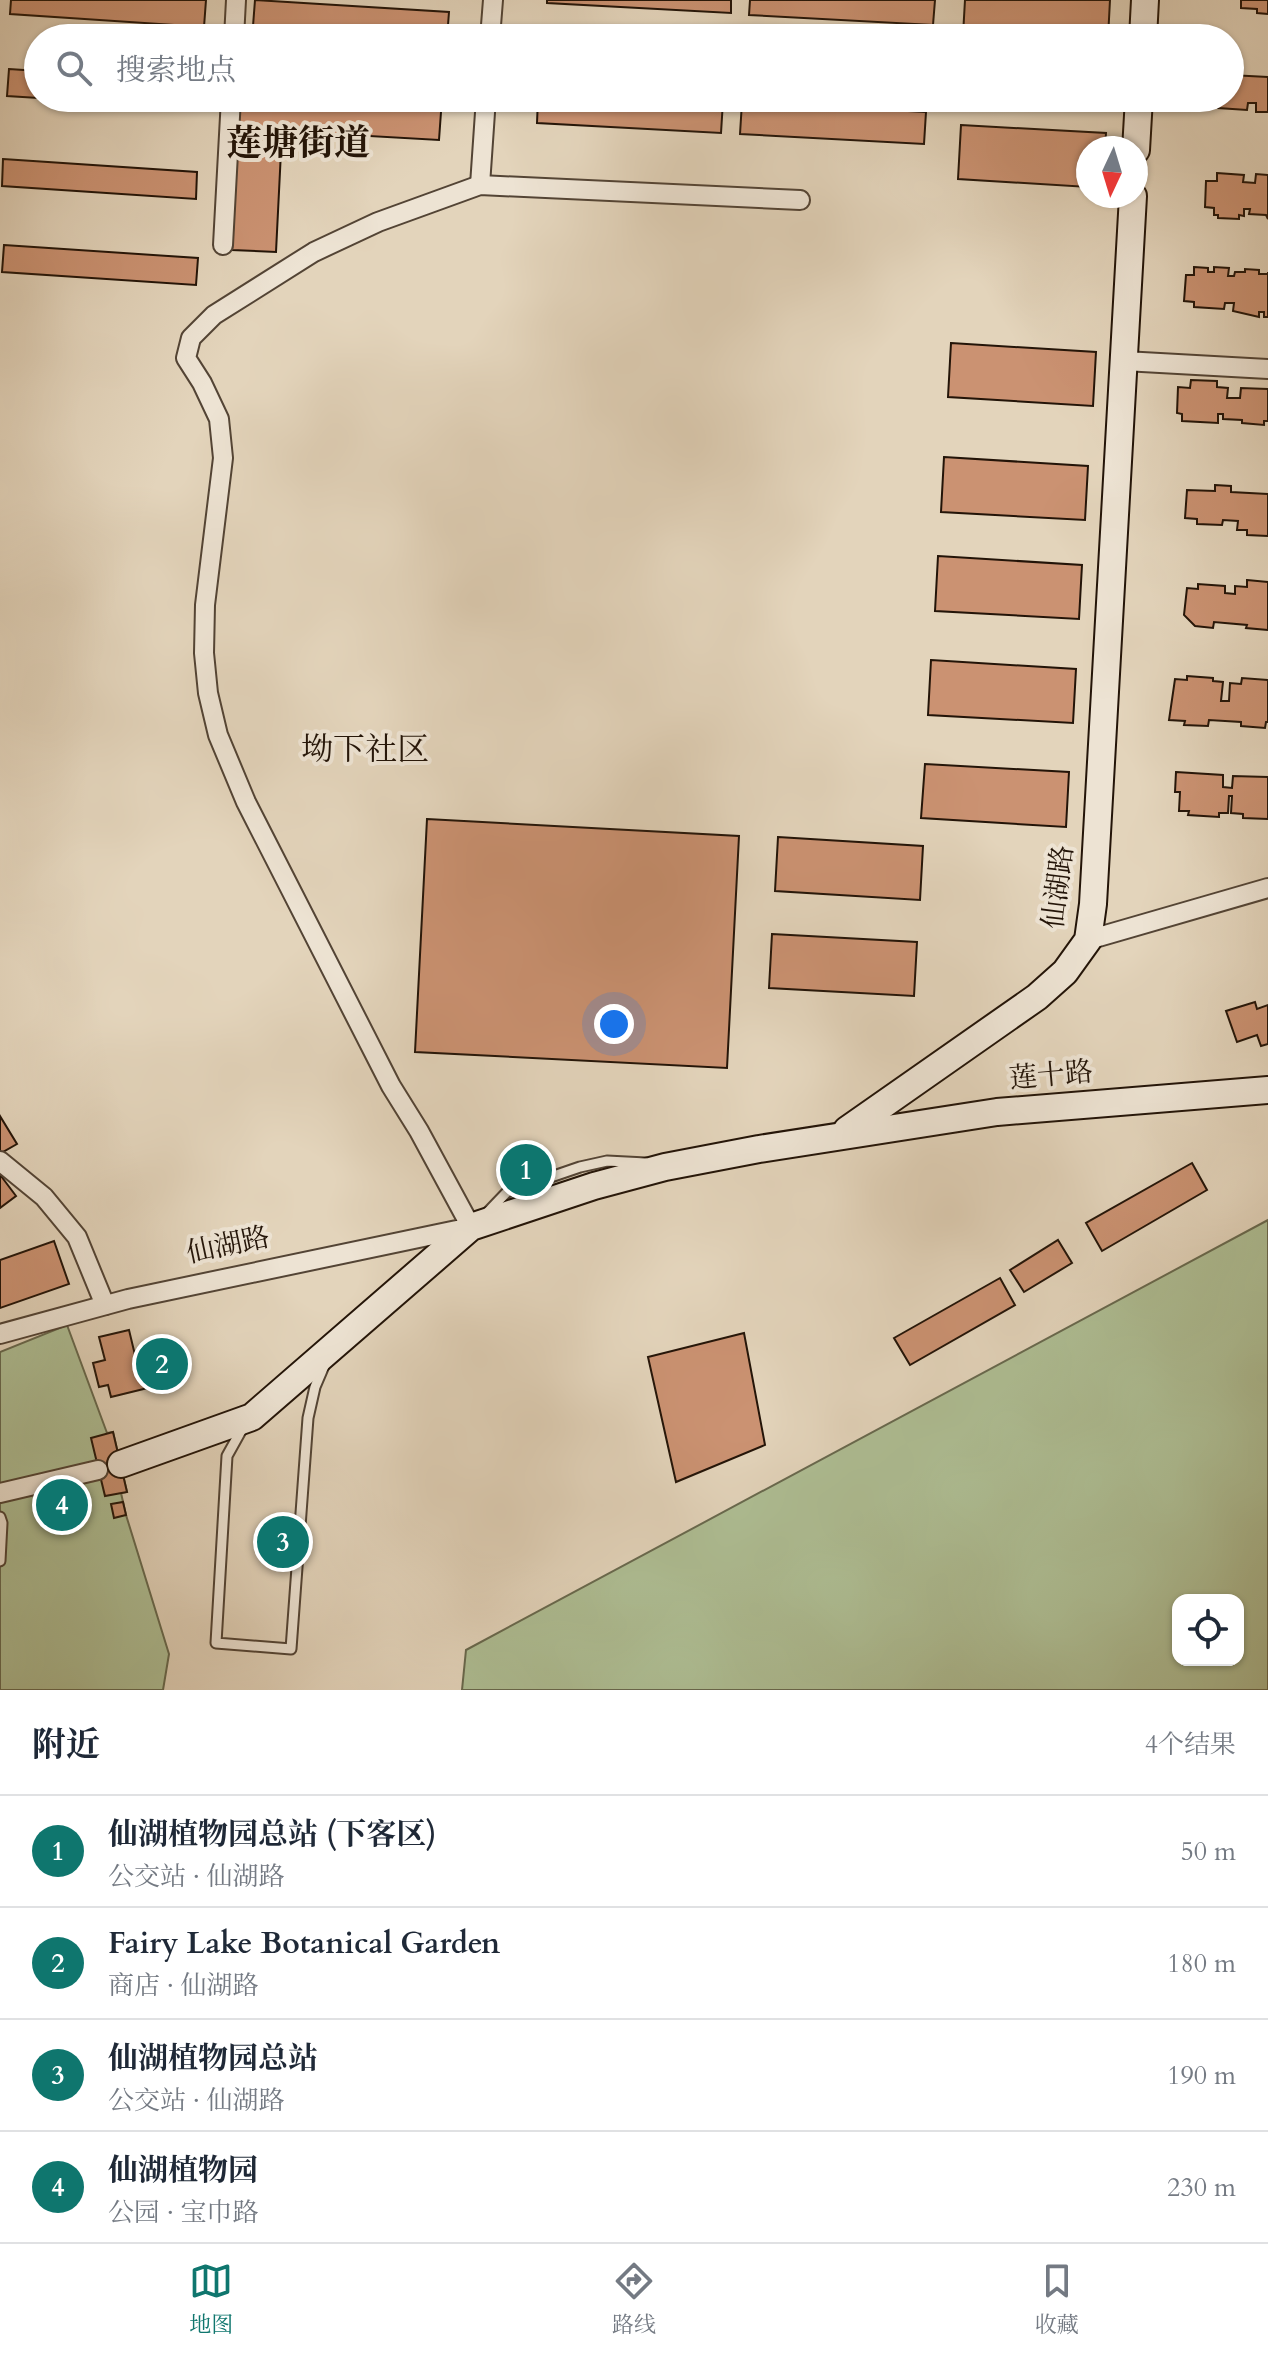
<!DOCTYPE html>
<html lang="zh">
<head>
<meta charset="utf-8">
<style>
  :root { --surface:#fff; --page:#f6f6f7; --text:#1f2937; --muted:#747a83; --line:#e0e1e3; --accent:#0f766e }
  body { margin:0; font-family:Cardo,"Noto Serif SC",serif; background:var(--page); color:var(--text) }
  .controls { position:absolute; right:24px; bottom:24px; display:grid; overflow:hidden; border-radius:16px; box-shadow:0 2px 6px #0004 }
  .controls button { width:72px; height:72px; display:grid; place-items:center; padding:0; border:0; border-bottom:2px solid var(--line); background:var(--surface); color:var(--text); font:40px sans-serif }
  .compass { position:absolute; left:1076px; top:136px; width:72px; height:72px; border-radius:50%; background:var(--surface); box-shadow:0 2px 6px #0004; rotate:184deg }
  .you { position:absolute; left:614px; top:1024px; width:28px; height:28px; margin:-20px; border:6px solid #fff; border-radius:50%; background:#1a73e8; box-shadow:0 0 0 12px #1a73e833 }
  .badge { display:grid; place-items:center; width:52px; height:52px; border-radius:50%; background:var(--accent); color:#fff; font-size:26px; font-weight:700 }
  .pin { position:absolute; translate:-50% -50%; border:4px solid #fff; box-shadow:0 2px 8px #0006 }
  .list { margin:0; padding:0; list-style:none }
  h2 { display:flex; justify-content:space-between; align-items:center; height:104px; margin:0; padding:0 32px; font-size:34px }
  h2 small { font-size:26px; font-weight:400; color:var(--muted) }
  .list li { display:grid; grid-template-columns:52px 1fr auto; gap:24px; align-items:center; box-sizing:border-box; height:112px; padding:0 32px; border-top:2px solid var(--line) }
  .list b { display:block; font-size:30px; white-space:nowrap }
  .list p { margin:0; font-size:26px; white-space:nowrap; color:var(--muted) }
  .list em { font-size:26px; font-style:normal; color:var(--muted) }
  .icon { flex:none; width:44px; height:44px; fill:none; stroke:currentColor; stroke-width:2; stroke-linecap:round; stroke-linejoin:round }
  .map { position:relative; flex:none; width:1268px; height:1690px; overflow:hidden }
  .search { position:absolute; background:var(--surface); box-shadow:0 2px 6px #0004; left:24px; right:24px; top:24px; height:88px; display:flex; align-items:center; gap:20px; box-sizing:border-box; padding:0 28px; border-radius:44px; color:var(--muted); font-size:30px }
  .sheet { height:552px; background:var(--surface) }
  nav { display:flex; justify-content:space-around; align-items:center; box-sizing:border-box; height:112px; border-top:2px solid var(--line); background:var(--surface); font-size:22px; color:var(--muted) }
  nav a { display:grid; justify-items:center; gap:4px }
  nav .on { color:var(--accent) }
  .map>svg:first-child { display:block }
</style>
</head>
<body>
<div class="map">
<svg width="1268" height="1690" viewBox="0 0 1268 1690">
  <rect width="100%" height="100%" fill="#e3d4bb"/>
  <filter id="stains"><feTurbulence type="fractalNoise" baseFrequency=".0025" numOctaves="4"/><feColorMatrix values="0 0 0 0 .2 0 0 0 0 .09 0 0 0 0 .02 0 0 0 .5 -.17"/></filter>
  <radialGradient id="worn" r=".72"><stop offset=".6" stop-color="#630" stop-opacity="0"/><stop offset="1" stop-color="#630" stop-opacity=".3"/></radialGradient>
  <g fill="#aebe94" stroke="#68694e" stroke-width="2" fill-rule="evenodd">
    <path d="M1268 1220V1690H462L466 1650ZM1178 1600H1238V1660H1178Z"/>
    <path d="M67 1325 107 1433 113 1432 127 1492 121 1493 126 1515 169 1654 163 1690H0V1352Z"/>
  </g>
  <g fill="#cb9272" stroke="#231408" stroke-width="2">
    <path d="M11 0H206L204 27 10 14Z"/>
    <path d="M255 0 449 12 447 38 253 26Z"/>
    <path d="M547 0H731V13L547 3Z"/>
    <path d="M750 0H935L933 25 749 15Z"/>
    <path d="M965 0H1110L1108 38H1020L963 35Z"/>
    <path d="M1241 0H1268V14L1257 13V9L1241 8Z"/>
    <path d="M9 69 38 71V98L7 96Z"/>
    <path d="M1230 75 1268 77V112H1256V103H1248L1247 110 1218 108 1219 101H1208V98H1230Z"/>
    <path d="M38 98H202L201 109Z"/>
    <path d="M243 98H442L439 140 282 131 276 252 232 250 240 99Z"/>
    <path d="M538 98H672L723 101 721 133 537 123Z"/>
    <path d="M742 102 926 112 924 144 740 134Z"/>
    <path d="M961 125 1106 133 1105 148H1088V187L958 179Z"/>
    <path d="M3 159 197 172 196 199 2 186Z"/>
    <path d="M1217 173 1244 175 1243 182 1255 183 1256 174 1268 175V219L1266 215 1249 214 1250 209H1244V216L1239 215V219L1218 218V215H1214V208L1205 207 1206 181H1217Z"/>
    <path d="M4 245 198 258 196 285 2 272Z"/>
    <path d="M1194 267 1208 268V272H1214V267L1229 268 1228 276H1234L1235 272H1245V269L1259 270V274H1268V272V317H1264V312H1259V317L1233 311 1234 303H1225L1224 309 1194 307V302L1184 301 1186 275H1194Z"/>
    <path d="M951 343 1096 352 1093 406 948 397Z"/>
    <path d="M1191 380 1217 381V387L1228 388 1227 398H1240L1241 388 1268 389V421H1264V425L1242 423V420L1223 419V414H1218V423L1182 421V414L1177 413 1178 387 1190 388Z"/>
    <path d="M944 457 1088 466 1085 520 941 512Z"/>
    <path d="M1215 485 1231 486V492L1268 494V536L1247 535V530H1237L1238 521 1223 520 1222 525 1197 524V519L1185 518 1187 490 1215 491Z"/>
    <path d="M938 556 1082 565 1079 619 935 611Z"/>
    <path d="M1247 580 1268 582V630L1246 628 1247 625 1214 622 1213 628 1195 626 1184 615 1187 588 1198 589V584L1225 586V593L1235 594V586L1247 587Z"/>
    <path d="M931 660 1076 669 1073 723 928 715Z"/>
    <path d="M1187 676 1213 678V681L1223 682 1221 701H1229L1230 683 1241 684 1242 678 1268 680V722H1266L1265 728 1241 726V722L1209 720 1208 726 1184 725 1185 721 1169 720 1175 679 1187 680Z"/>
    <path d="M925 764 1069 772 1066 827 921 818Z"/>
    <path d="M1176 772 1223 775V787L1232 788 1233 776 1268 777V819L1243 818V814L1231 813 1232 796H1229L1228 813H1219V817L1188 815 1189 811H1179L1180 792H1175Z"/>
    <path d="M427 819 739 836 727 1068 415 1052Z"/>
    <path d="M778 837 923 846 920 900 775 891Z"/>
    <path d="M772 934 917 942 914 996 769 988Z"/>
    <path d="M1255 1002 1257 1009 1268 1005V1044L1261 1046 1257 1035 1237 1042 1226 1011Z"/>
    <path d="M0 1116 17 1144 1 1153 0 1151Z"/>
    <path d="M1192 1163 1207 1190 1102 1251 1086 1223Z"/>
    <path d="M1 1176 16 1196 0 1208V1177Z"/>
    <path d="M1058 1240 1072 1263 1024 1292 1010 1270Z"/>
    <path d="M54 1241 69 1284 0 1308V1260Z"/>
    <path d="M1000 1278 1015 1305 910 1365 894 1338Z"/>
    <path d="M129 1330 135 1355 166 1347 170 1366 156 1370 160 1385 111 1397 108 1385 99 1387 93 1363 105 1360 99 1337Z"/>
    <path d="M744 1333 765 1445 676 1482 648 1357Z"/>
    <path d="M113 1432 127 1492 105 1496 91 1438Z"/>
    <path d="M123 1502 126 1515 114 1518 111 1504Z"/>
  </g>
  <g fill="none" stroke-linecap="round" stroke-linejoin="round">
    <defs>
      <g id="lane">
        <path d="M484 1216 507 1192 580 1167 607 1161 646 1163"/>
        <path d="M242 1429 227 1456 216 1643 291 1649 308 1418 315 1387 324 1366"/>
        <path d="M0 1517 2 1523 0 1561"/>
      </g>
      <g id="street">
        <path d="M234 38 236 0"/>
        <path d="M490 38 493 0"/>
        <path d="M480 185 486 98"/>
        <path d="M223 245 231 98"/>
        <path d="M1124 361 1268 369"/>
        <path d="M1088 940 1268 888"/>
        <path d="M0 1161 44 1197 77 1237 105 1305"/>
        <path d="M0 1334 128 1299 471 1227 419 1131 391 1086 246 802 218 735 208 693 204 653 205 605 223 458 219 419 202 383 186 358 191 338 214 315 314 252 378 222 480 185 800 200"/>
        <path d="M0 1493 98 1470"/>
      </g>
      <g id="secondary">
        <path d="M1143 38 1145 0"/>
        <path d="M1136 150 1139 98"/>
        <path d="M847 1130 1037 997 1065 972 1088 940 1093 904 1133 196"/>
        <path d="M121 1464 252 1417 471 1227 594 1186 665 1167 759 1149 997 1112 1268 1090"/>
      </g>
    </defs>
    <use href="#lane" stroke="#534435" stroke-width="13"/>
    <use href="#street" stroke="#534435" stroke-width="22"/>
    <use href="#secondary" stroke="#231408" stroke-width="30"/>
    <use href="#lane" stroke="#ede3d3" stroke-width="9"/>
    <use href="#street" stroke="#ede3d3" stroke-width="18"/>
    <use href="#secondary" stroke="#ede3d3" stroke-width="26"/>
  </g>
  <g text-anchor="middle" dominant-baseline="central" stroke-width="8" stroke-linejoin="round" paint-order="stroke">
    <g font-size="28" fill="#231408" stroke="#ede3d3">
      <text transform="translate(1058 887) rotate(-83)">仙湖路</text>
      <text transform="translate(1051 1075) rotate(-5)">莲十路</text>
      <text transform="translate(228 1245) rotate(-12)">仙湖路</text>
    </g>
    <g font-size="32" fill="#231408" stroke="#ede3d3">
      <text x="365" y="750">坳下社区</text>
    </g>
    <g font-size="36" font-weight="bold" fill="#231408" stroke="#ede3d3">
      <text x="298" y="143">莲塘街道</text>
    </g>
  </g>
  <rect width="100%" height="100%" filter="url(#stains)"/>
  <rect width="100%" height="100%" fill="url(#worn)"/>
</svg>
<div class="controls">
<button><svg class="icon" aria-label="locate" viewBox="0 0 24 24"><circle cx="12" cy="12" r="6"/><path d="M12 2v4M12 18v4M2 12h4M18 12h4"/></svg></button>
</div>
<svg class="compass" viewBox="-18 -18 36 36"><path d="M0-13l5 13h-10z" fill="#e53935"/><path d="M0 13l5-13h-10z" fill="#747a83"/></svg>
<div class="you"></div>
<div class="pin badge" style="left:526px;top:1170px">1</div>
<div class="pin badge" style="left:162px;top:1364px">2</div>
<div class="pin badge" style="left:283px;top:1542px">3</div>
<div class="pin badge" style="left:62px;top:1505px">4</div>
<div class="search"><svg class="icon" aria-label="search" viewBox="0 0 24 24"><circle cx="10" cy="10" r="6"/><path d="M15 15l6 6"/></svg>搜索地点</div>
</div>
<section class="sheet">
<h2>附近<small>4个结果</small></h2>
<ul class="list">
<li><span class="badge">1</span><div><b>仙湖植物园总站 (下客区)</b><p>公交站 · 仙湖路</p></div><em>50 m</em></li>
<li><span class="badge">2</span><div><b>Fairy Lake Botanical Garden</b><p>商店 · 仙湖路</p></div><em>180 m</em></li>
<li><span class="badge">3</span><div><b>仙湖植物园总站</b><p>公交站 · 仙湖路</p></div><em>190 m</em></li>
<li><span class="badge">4</span><div><b>仙湖植物园</b><p>公园 · 宝巾路</p></div><em>230 m</em></li>
</ul>
</section>
<nav>
<a class="on"><svg class="icon" aria-label="map" viewBox="0 0 24 24"><path d="M3 6l6-2 6 2 6-2v14l-6 2-6-2-6 2zM9 4v14M15 6v14"/></svg>地图</a>
<a><svg class="icon" aria-label="directions" viewBox="0 0 24 24"><path d="M12 3l9 9-9 9-9-9zM9 14v-3h6M13 9l2 2-2 2"/></svg>路线</a>
<a><svg class="icon" aria-label="saved" viewBox="0 0 24 24"><path d="M7 4h10v16l-5-4-5 4z"/></svg>收藏</a>
</nav>
</body>
</html>
